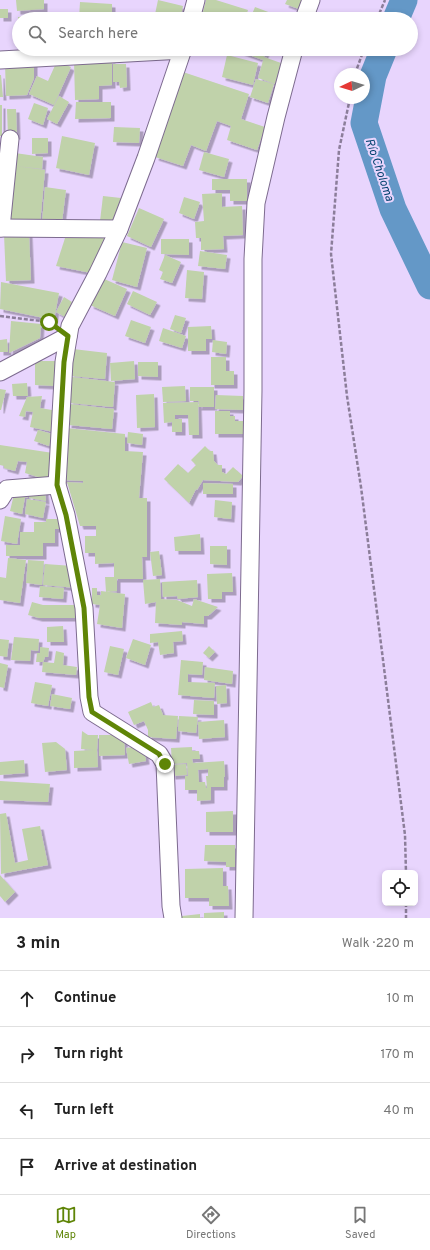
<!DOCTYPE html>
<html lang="en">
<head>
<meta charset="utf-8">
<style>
  :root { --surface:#fff; --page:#f2f2f2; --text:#222; --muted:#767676; --line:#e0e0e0; --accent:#5f8507 }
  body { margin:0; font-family:Overpass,sans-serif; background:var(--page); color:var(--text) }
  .controls { position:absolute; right:12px; bottom:12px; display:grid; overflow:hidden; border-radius:6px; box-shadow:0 2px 6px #0003 }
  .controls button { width:36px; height:36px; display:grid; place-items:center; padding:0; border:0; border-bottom:1px solid var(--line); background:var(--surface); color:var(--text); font:20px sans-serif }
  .compass { position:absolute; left:334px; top:68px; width:36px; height:36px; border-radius:50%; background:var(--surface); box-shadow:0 2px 6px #0003; rotate:266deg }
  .stop { position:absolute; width:12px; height:12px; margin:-9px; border:3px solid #5f8507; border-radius:50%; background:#fff }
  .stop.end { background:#5f8507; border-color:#fff; box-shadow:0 1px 4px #0008 }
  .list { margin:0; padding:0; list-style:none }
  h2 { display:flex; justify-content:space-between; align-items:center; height:52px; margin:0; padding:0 16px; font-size:17px }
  h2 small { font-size:13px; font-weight:400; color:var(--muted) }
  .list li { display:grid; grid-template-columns:26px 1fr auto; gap:12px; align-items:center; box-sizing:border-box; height:56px; padding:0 16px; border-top:1px solid var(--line) }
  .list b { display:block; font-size:15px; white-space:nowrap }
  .list em { font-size:13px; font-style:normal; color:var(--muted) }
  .icon { flex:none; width:22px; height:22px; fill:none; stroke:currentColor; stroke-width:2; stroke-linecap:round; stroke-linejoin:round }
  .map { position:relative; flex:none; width:430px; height:918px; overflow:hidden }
  .search { position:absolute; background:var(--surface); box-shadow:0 2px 6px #0003; left:12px; right:12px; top:12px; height:44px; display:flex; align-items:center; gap:10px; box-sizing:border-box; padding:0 14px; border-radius:22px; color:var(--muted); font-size:15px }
  .sheet { height:276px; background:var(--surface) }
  nav { display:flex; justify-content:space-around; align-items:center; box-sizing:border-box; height:56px; border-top:1px solid var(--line); background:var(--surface); font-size:11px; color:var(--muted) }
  nav a { display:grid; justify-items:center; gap:2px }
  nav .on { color:var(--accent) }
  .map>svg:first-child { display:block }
</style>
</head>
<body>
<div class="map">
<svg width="430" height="918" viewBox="0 0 430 918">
  <defs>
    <filter id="shadow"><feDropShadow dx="3.5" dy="3.5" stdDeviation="0" flood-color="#0004"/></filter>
  </defs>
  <rect width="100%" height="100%" fill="#e8d5fd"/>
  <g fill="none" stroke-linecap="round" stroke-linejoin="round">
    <g stroke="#6498c7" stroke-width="27">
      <path d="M396 19 404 0"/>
      <path d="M384 49 373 76 364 123 393 209 430 286"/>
    </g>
  </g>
  <g fill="#c0d2aa" fill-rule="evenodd" filter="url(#shadow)">
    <path d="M16 0H44V9L17 11Z"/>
    <path d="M158 0 183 6 180 19H154Z"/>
    <path d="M206 0H216L248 10 245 19H201Z"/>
    <path d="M287 0H303L299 9 285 4Z"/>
    <path d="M80 2 112 4V19H79Z"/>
    <path d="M255 7 287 19H250Z"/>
    <rect x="0" y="9" width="8" height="9"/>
    <path d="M116 13 131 15V19H116Z"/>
    <path d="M36 16V19H18V17Z"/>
    <path d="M239 49H267L263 60 238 51Z"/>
    <path d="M227 55 258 63 253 85 222 77Z"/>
    <path d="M264 57 281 63 275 84 258 78Z"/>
    <path d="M112 60V85L99 86V99L75 100 74 61Z"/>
    <path d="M57 61 71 67 54 105 29 94 37 76 48 81Z"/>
    <path d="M34 63V78L27 95 6 96 5 64Z"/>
    <path d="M113 64H126L127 87 120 88 119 82H113Z"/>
    <path d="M183 72 249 94 241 119 265 127 257 150 227 140 231 126 217 121 206 151 191 145 183 166 155 157Z"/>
    <path d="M0 75H1L3 97H0Z"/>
    <path d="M256 79 274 84 268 103 250 97Z"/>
    <path d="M59 96 69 102 57 124 47 119Z"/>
    <path d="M76 102H111V118L75 119Z"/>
    <path d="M34 103 48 108 43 125 28 119Z"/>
    <rect x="0" y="105" width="2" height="31"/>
    <path d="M7 109H16L17 136H8Z"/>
    <path d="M114 127 140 128 139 143 113 142Z"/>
    <path d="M62 136 95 143 89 175 56 168Z"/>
    <path d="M32 138H48V153L32 154Z"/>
    <path d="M204 152 229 159 224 177 199 170Z"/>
    <path d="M15 153 43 157 42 169 16 166 45 170 40 224 7 220Z"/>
    <path d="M212 179H247V201H230V190H212Z"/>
    <path d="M45 187 66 190 62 222 42 223Z"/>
    <path d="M222 193V207L242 206 243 235 223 236 224 249 201 250V238H196L195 222 204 221 202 194Z"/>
    <path d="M103 196 121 198 112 223 100 221Z"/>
    <path d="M184 197 200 202 194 219 179 213Z"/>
    <path d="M139 208 164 219 151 247 127 236Z"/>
    <path d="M29 233 31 280 6 281 4 234Z"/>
    <path d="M66 235 105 237 91 273 56 266Z"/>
    <path d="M161 239H189V255L161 254Z"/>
    <path d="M122 242 147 248 137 287 112 280Z"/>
    <path d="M200 251 227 255 225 269 198 266Z"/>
    <path d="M165 255 181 262 172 283 160 279 163 272 159 270Z"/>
    <path d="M187 270 204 272 202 299 185 298Z"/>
    <path d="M102 278 127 289 115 316 90 305Z"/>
    <path d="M1 282 59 293 54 320 0 309Z"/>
    <path d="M133 291 157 302 150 315 127 304Z"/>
    <path d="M64 297 72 302 65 317 56 312Z"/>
    <path d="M175 315 186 318 181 333 170 329Z"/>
    <path d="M131 320 151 327 145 343 125 336Z"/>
    <path d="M11 321 41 324 40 338 9 353Z"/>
    <path d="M211 326 212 339H206V351H188V327Z"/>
    <path d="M163 328 186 336 182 348 159 341Z"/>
    <path d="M7 339 8 352H0V340Z"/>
    <path d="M213 340 227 342 226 354 212 352Z"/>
    <path d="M73 349 107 353 105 379 70 376Z"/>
    <path d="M211 357H226V371H234V385H211Z"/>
    <path d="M35 361H55L54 386 35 385Z"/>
    <path d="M134 361 135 379 111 381 110 363Z"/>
    <path d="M138 362H158V377L138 376Z"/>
    <path d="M72 377 115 382 113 407 69 403Z"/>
    <path d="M27 383 28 396H13L12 384Z"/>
    <path d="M185 386 186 401 163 402 162 387Z"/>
    <path d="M190 387H214V407H198L199 401H190Z"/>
    <path d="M0 389 6 390 1 410H0Z"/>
    <path d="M154 394 155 427 137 428 136 395Z"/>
    <path d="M216 395 243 396V410L215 409Z"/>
    <path d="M42 396 40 408 58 411 54 432 30 427 33 412 26 411 25 417 19 416 27 397Z"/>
    <path d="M198 402 199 435H189L188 415H175V419H182V432H172V422L164 423 163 403Z"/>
    <path d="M70 404 114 409 112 429 68 425Z"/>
    <path d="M215 411H230V416H235V421H243V434H215Z"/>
    <path d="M66 428 125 434V451L143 452 139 498H147V557H142L143 579H117V591L106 592 105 577H114V563L95 564V553H85V536H96V526H80L67 482 83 483V481L62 480Z"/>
    <path d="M38 430 52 434 49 446 34 441Z"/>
    <path d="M128 432 143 434 142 445 127 443Z"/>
    <path d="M0 445 53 453 49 477H38L25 473 27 462 18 461 15 471 4 468V466L0 465Z"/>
    <path d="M205 446 210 451H213L214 461 218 465H222V472L226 474 233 467 243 476 238 482 203 480 197 490 196 489 189 503 164 479 178 464 188 473 196 465 191 460Z"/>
    <path d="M203 483 233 484V494H203Z"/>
    <path d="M15 490 28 492 27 498 25 497 22 514 10 511Z"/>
    <path d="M30 490 45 491 46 501 29 498Z"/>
    <path d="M27 499 46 502 43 518 25 514Z"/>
    <path d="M215 500 232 502 231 519 214 517Z"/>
    <path d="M5 516 21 519 17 544 1 541Z"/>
    <path d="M46 519H63V529H55V543H43V556H6V545H20V532H34V522H46Z"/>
    <path d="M200 534 201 551H175L174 537Z"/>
    <path d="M210 546H227V565L210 564Z"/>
    <path d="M159 551 162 575 153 576 150 552Z"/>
    <path d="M8 558 26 560 20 603 0 600V577L6 578Z"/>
    <path d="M28 560 44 561 42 585 26 583Z"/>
    <path d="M45 564 73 566 77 588 43 585Z"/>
    <path d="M232 573 233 592H222V599H208L207 574Z"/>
    <path d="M160 579 161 599 177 600 192 606 194 599 218 607 208 616H204V624L182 622V625L155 623 156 602 145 604 143 580Z"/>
    <path d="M197 580 198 597 178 599 177 596 163 597 162 582Z"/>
    <path d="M40 586 64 588 63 599 39 597Z"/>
    <path d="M92 588H97V595H101V591L125 594 122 628 97 624 100 605 92 604Z"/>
    <path d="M32 602 43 605H75L76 618H39L28 615Z"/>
    <path d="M63 626 64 642H47V627Z"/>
    <path d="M182 631 183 641 173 642 174 653 160 655 158 642 150 643V634Z"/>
    <path d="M14 637 39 639 38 651 31 650 30 661 11 660Z"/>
    <path d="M0 639 9 640 7 657 0 656Z"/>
    <path d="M133 639 151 645 145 665 126 658Z"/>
    <path d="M110 646 124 649 118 675 104 672Z"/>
    <path d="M209 646 215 652 209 658 203 653Z"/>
    <path d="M40 647 49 648 48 657H45L43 662 54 663 56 651 64 653 63 665 77 667 76 675 42 672 43 662H36L37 653H40Z"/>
    <path d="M181 660 203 662 202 675 188 674V682L215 683 214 698 178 695Z"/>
    <path d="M0 663 8 665 4 688 0 687Z"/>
    <path d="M205 667 233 671 232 684 204 680Z"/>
    <path d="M35 682 52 685 48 706 31 703Z"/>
    <path d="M226 685 227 703 217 704 216 686Z"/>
    <path d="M52 694 72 698 70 709 50 706Z"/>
    <path d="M194 700 214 701V715L193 714Z"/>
    <path d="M151 702 153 707 159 705 163 715 178 716 176 739 148 737V730L144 721 134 725 128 712Z"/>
    <path d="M179 716 198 717 196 733 178 731Z"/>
    <path d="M224 720 225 737 199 739 198 722Z"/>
    <path d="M82 731 88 735H98L97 750 98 767 74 768V751L93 750 81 749Z"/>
    <path d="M99 735H124L125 755 99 756Z"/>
    <path d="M56 742 65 749 67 770 45 772 42 743Z"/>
    <path d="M144 745 146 761 129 764 126 748Z"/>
    <path d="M192 747V751H199L200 759H192L193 763 224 761 225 776 224 777V787H211V800L197 801V790H185V776H188L187 763 172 764 171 748ZM208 769V776H206L207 788H206L205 782H199L198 770Z"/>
    <path d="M24 760 25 773 0 775V762Z"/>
    <path d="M186 764 187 775 172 776 171 765Z"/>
    <path d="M0 781 50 784 48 802 0 800Z"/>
    <path d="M233 811V832H206V812Z"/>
    <path d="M6 813 15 863 28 860 22 829 40 826 48 865 1 874 0 814Z"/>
    <path d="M205 845H235V867H226V862L204 861Z"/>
    <path d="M223 868V886H228L229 906H209V898H185V869Z"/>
    <path d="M0 875 15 892 5 902 0 896Z"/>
    <path d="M224 912V918H204V913Z"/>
    <path d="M200 914V918H182V916Z"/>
  </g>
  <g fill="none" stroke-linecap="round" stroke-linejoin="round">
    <defs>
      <g id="street">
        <path d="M191 19 196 0"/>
        <path d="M304 19 311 0"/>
        <path d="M0 60 183 50"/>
        <path d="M0 228 119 229"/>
        <path d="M1 228 10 139"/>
        <path d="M0 372 68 336"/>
        <path d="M0 500 7 489 57 485"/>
        <path d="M173 918 171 906 165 764 159 754 92 712 89 697 84 608 66 515 57 485 64 362 70 326 98 273 119 229 146 158 183 49"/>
        <path d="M244 918 253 390V259L256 203 276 117 294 49"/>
      </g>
    </defs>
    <use href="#street" stroke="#7d6b8f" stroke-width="19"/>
    <g stroke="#8c7e9a" stroke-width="2.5" stroke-dasharray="4 2" stroke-linecap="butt">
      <path d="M377 19 385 0"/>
      <path d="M355 74 364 49"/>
      <path d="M350 98 339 150 331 254 347 396 361 487 380 636 405 835 406 873"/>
      <path d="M0 316 49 322 55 326"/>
      <path d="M406 903V918"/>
    </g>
    <use href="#street" stroke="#fff" stroke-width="17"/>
  </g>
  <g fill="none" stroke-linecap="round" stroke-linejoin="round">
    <path stroke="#5f8507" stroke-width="5" d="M49 322 68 336 64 362 57 485 66 515 84 608 89 697 92 712 159 754 165 764"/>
  </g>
  <g text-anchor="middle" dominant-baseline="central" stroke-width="4" stroke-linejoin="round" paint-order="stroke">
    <g font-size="12" font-style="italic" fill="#02426e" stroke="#e8d5fd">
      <text transform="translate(379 170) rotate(71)">Río Choloma</text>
    </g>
  </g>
</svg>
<div class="controls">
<button><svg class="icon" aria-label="locate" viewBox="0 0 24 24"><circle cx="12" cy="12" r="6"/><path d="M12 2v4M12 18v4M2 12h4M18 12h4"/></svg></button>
</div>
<svg class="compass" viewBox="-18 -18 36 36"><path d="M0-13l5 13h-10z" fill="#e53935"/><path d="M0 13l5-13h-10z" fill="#767676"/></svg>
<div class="stop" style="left:49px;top:322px"></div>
<div class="stop end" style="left:165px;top:764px"></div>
<div class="search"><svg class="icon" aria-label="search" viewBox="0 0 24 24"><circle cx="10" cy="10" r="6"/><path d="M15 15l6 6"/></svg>Search here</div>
</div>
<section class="sheet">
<h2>3 min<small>Walk · 220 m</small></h2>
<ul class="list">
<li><svg class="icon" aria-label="ahead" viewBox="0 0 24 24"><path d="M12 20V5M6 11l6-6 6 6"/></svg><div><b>Continue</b></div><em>10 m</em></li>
<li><svg class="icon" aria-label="right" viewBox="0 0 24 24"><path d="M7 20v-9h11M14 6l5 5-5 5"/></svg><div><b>Turn right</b></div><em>170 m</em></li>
<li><svg class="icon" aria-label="left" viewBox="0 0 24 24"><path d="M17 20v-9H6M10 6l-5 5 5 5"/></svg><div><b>Turn left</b></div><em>40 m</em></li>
<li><svg class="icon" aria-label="arrive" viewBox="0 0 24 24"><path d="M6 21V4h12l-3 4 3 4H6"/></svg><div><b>Arrive at destination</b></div></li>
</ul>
</section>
<nav>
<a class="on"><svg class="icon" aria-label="map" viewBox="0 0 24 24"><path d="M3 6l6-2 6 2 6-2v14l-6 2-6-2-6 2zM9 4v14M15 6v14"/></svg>Map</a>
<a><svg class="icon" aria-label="directions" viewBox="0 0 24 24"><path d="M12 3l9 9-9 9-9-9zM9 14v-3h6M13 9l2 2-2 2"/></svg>Directions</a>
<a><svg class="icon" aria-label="saved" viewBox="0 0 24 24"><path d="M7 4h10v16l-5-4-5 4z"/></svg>Saved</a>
</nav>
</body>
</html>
